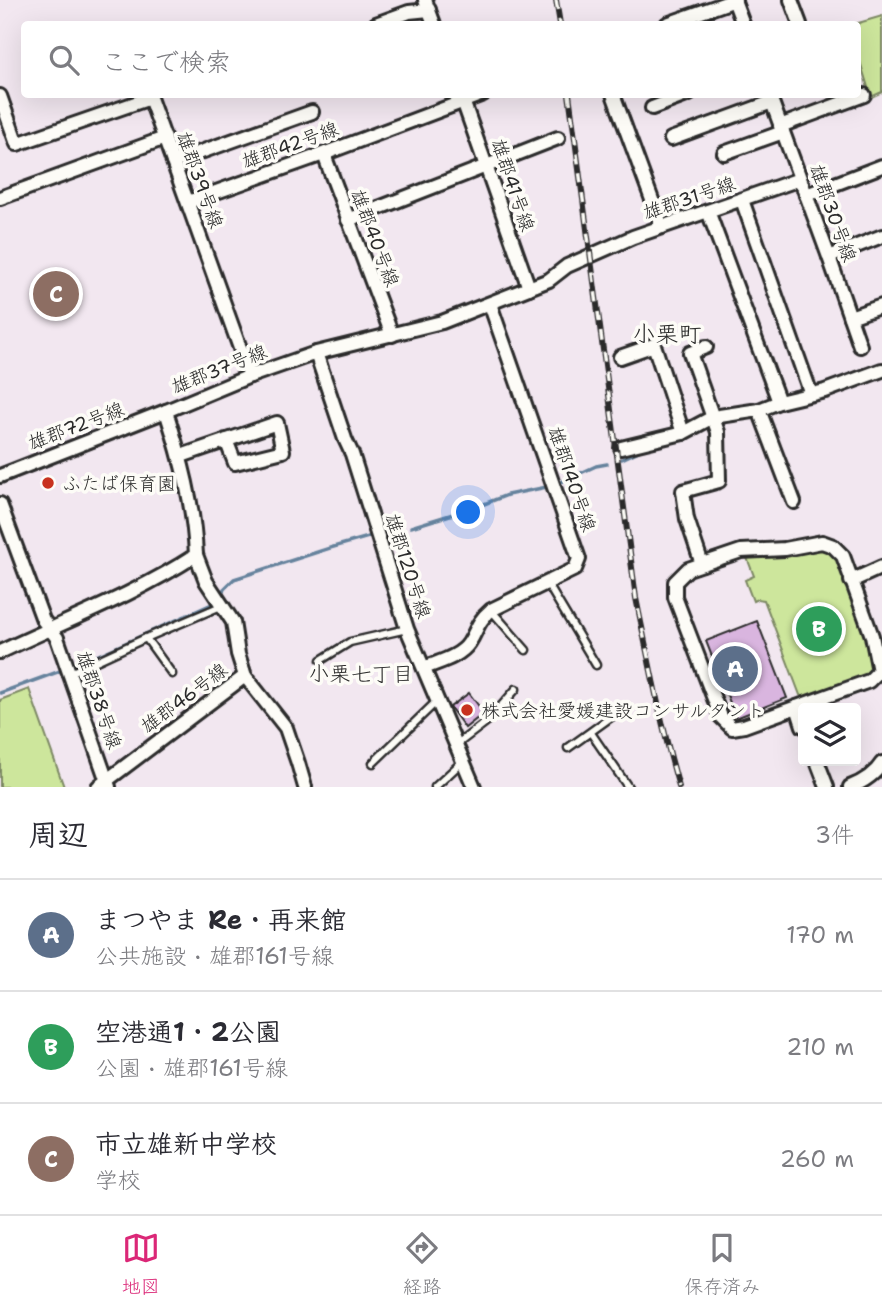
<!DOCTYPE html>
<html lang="ja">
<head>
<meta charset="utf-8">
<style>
  :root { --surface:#fff; --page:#f7f7f7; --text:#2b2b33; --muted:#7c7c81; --line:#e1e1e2; --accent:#db2777 }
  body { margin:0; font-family:"Shantell Sans","Klee One",sans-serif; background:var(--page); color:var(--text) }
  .controls { position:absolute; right:21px; bottom:21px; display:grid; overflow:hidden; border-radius:7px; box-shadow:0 7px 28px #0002 }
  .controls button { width:63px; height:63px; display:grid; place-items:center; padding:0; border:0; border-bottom:2px solid var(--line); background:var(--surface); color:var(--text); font:35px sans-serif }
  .you { position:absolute; left:469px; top:513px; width:24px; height:24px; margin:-18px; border:5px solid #fff; border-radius:50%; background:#1a73e8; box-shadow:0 0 0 10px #1a73e833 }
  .badge { display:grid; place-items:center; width:46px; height:46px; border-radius:50%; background:var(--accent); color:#fff; font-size:23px; font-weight:700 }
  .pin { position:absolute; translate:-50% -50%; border:4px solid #fff; box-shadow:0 2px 7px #0006 }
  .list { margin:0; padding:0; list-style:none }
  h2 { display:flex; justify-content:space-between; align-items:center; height:91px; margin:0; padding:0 28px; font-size:30px }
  h2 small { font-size:23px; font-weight:400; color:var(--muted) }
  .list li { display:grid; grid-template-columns:46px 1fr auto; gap:21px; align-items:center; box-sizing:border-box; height:112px; padding:0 28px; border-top:2px solid var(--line) }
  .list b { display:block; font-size:26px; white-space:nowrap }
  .list p { margin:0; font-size:23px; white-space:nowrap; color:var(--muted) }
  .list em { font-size:23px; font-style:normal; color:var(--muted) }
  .icon { flex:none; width:38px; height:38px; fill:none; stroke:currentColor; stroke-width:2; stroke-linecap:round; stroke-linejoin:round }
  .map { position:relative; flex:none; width:882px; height:787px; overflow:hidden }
  .search { position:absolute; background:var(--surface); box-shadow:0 7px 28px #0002; left:21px; right:21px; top:21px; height:77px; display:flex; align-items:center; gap:18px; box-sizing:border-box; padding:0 24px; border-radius:7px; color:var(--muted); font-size:26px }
  .sheet { height:427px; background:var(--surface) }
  nav { display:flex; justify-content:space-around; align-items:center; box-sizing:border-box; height:98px; border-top:2px solid var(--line); background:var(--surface); font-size:19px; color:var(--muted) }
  nav a { display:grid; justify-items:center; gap:4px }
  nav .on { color:var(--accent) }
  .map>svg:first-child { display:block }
</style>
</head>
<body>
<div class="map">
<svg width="882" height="787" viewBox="0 0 882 787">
  <rect width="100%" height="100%" fill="#f2e7f0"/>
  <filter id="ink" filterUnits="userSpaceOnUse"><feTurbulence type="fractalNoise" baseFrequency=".0143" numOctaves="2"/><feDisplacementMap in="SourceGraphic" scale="14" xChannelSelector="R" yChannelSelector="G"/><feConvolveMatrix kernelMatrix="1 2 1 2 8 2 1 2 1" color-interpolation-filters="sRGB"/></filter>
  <g filter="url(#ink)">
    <g fill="#cde69c" stroke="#7c8864" stroke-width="2">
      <path d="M882 16V92L871 97 858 55V24H855Z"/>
      <path d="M822 546 837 555 869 643 873 664 872 668 866 676 806 698 800 695 764 600 757 599 753 601 745 580 754 576 746 555Z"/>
      <path d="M29 689 64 787H0V700Z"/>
    </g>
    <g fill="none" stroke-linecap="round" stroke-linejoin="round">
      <g stroke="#66839d" stroke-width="3.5">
        <path d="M622 459 645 448"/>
        <path d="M557 484 596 466 607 464"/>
        <path d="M411 527 479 506 507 495 547 487"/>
        <path d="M221 596 224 589 234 579 330 548 372 536"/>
        <path d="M72 667 214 603"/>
        <path d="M0 693 63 670"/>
      </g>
    </g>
    <g fill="#d9b5df" stroke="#2b2b2b" stroke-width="2">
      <path d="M757 621 787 698 736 718 706 641Z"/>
      <path d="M469 693 484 713 465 728 450 707Z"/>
    </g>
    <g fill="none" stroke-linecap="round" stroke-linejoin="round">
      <defs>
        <g id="lane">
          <path d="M547 583 596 665"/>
          <path d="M491 610 526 650"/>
          <path d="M146 638 172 674"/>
          <path d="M321 660 350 642 407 629"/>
          <path d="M70 673 146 638 221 606"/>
          <path d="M591 733 628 787"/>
          <path d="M456 745 490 719 516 689"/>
          <path d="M568 748 618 712"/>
          <path d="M373 763 437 701"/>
          <path d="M435 787 462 762"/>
        </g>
        <g id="street">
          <path d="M425 0 434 24"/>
          <path d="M734 0 743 24"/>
          <path d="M791 0 800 24"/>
          <path d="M376 24 409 12 429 10"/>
          <path d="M667 24 735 0"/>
          <path d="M613 94 662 227"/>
          <path d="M769 94 829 257 860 346"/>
          <path d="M461 95 529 288"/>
          <path d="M0 96 17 144 150 98 250 376"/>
          <path d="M652 108 689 94"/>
          <path d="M780 126 864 95"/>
          <path d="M671 139 772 102"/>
          <path d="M326 153V160L392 335"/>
          <path d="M724 153 783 132"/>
          <path d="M173 162 312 112"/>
          <path d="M806 195 882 166"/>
          <path d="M0 198 165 138"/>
          <path d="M742 200 811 394"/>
          <path d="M188 202 326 153 483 94"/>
          <path d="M708 211 779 402"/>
          <path d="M348 220 558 138"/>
          <path d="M829 257 882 236"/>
          <path d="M850 317 882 306"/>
          <path d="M316 353 345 439 352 454 407 629 474 787"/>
          <path d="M620 357 654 345 683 433"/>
          <path d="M759 410 794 502"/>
          <path d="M621 448 683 433 713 417 759 410 779 402 825 391 882 370"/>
          <path d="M181 456 277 423 283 451 235 463 226 440"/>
          <path d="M0 476 166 411"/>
          <path d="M0 504 43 620 57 638 109 787"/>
          <path d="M822 542 833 546 843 556 872 636 879 671 869 681 744 726 732 728 721 717 675 597V582L688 569 741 551 785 549Z"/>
          <path d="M702 564 687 519 683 491 719 481 718 432 690 353 706 347"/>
          <path d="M851 581 882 567"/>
          <path d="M0 652C65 621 135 595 196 555 194 506 181 458 166 411L250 376 316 353 442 322 549 280 567 266 633 237 800 179"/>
          <path d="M424 668C438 662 460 657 469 643 478 629 476 623 491 610L575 569 579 559 490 304"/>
          <path d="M245 676 286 728 298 763 305 787"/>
          <path d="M797 707 803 726"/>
          <path d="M817 761 827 787"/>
          <path d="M98 787 245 676 238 654 233 622 206 581 196 555"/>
          <path d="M850 787C863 782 875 774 882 763"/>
        </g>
      </defs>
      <use href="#lane" stroke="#2b2b2b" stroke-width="11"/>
      <use href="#street" stroke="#2b2b2b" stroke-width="18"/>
      <use href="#lane" stroke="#fdfcf7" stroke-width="6"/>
      <use href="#street" stroke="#fdfcf7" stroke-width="12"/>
      <defs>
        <g id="rail">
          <path d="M556 0 560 24"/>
          <path d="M569 94 636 598C649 661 661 725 679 787"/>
        </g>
      </defs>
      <use href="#rail" stroke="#2b2b2b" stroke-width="6"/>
      <use href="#rail" stroke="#fdfcf7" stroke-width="3.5" stroke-dasharray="10" stroke-linecap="butt"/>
    </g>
  </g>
  <g fill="#c8321e" stroke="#fdfcf7" stroke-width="2.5">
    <circle cx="48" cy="483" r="7"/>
    <circle cx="467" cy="710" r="7"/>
  </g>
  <g text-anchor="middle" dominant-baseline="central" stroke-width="7" stroke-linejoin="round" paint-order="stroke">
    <g font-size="19" fill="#2b2b2b" stroke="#fdfcf7">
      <text transform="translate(290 145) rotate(-20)">雄郡42号線</text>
      <text transform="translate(200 180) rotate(70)">雄郡39号線</text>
      <text transform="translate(513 185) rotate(71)">雄郡41号線</text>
      <text transform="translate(689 198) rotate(-19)">雄郡31号線</text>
      <text transform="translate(833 213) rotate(70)">雄郡30号線</text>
      <text transform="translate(375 238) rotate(69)">雄郡40号線</text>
      <text transform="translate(219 369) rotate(-22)">雄郡37号線</text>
      <text transform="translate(76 426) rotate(-21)">雄郡72号線</text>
      <text transform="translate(572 479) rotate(71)">雄郡140号線</text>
      <text transform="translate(408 566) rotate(72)">雄郡120号線</text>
      <text transform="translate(184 698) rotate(-37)">雄郡46号線</text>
      <text transform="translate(99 700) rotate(71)">雄郡38号線</text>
    </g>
    <g font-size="19" fill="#2b2b2b" stroke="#fdfcf7" text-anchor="start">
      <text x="62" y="483">ふたば保育園</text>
      <text x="481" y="710">株式会社愛媛建設コンサルタント</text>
    </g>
    <g font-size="21" fill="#2b2b2b" stroke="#fdfcf7">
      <text x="361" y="674">小栗七丁目</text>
    </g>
    <g font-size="23" fill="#2b2b2b" stroke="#fdfcf7">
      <text x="667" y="334">小栗町</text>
    </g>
  </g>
</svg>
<div class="controls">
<button><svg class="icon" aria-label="layers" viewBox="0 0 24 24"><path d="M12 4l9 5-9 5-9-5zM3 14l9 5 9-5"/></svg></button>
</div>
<div class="you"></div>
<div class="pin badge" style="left:735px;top:669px;background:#5c6f8a">A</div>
<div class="pin badge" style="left:819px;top:629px;background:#2e9e5b">B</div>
<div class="pin badge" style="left:56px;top:294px;background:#8d6e63">C</div>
<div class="search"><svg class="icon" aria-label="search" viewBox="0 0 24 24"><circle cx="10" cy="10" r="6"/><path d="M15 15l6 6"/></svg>ここで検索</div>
</div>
<section class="sheet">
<h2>周辺<small>3件</small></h2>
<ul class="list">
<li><span class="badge" style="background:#5c6f8a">A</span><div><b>まつやま Re・再来館</b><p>公共施設 · 雄郡161号線</p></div><em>170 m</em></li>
<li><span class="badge" style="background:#2e9e5b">B</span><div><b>空港通1・2公園</b><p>公園 · 雄郡161号線</p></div><em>210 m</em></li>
<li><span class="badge" style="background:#8d6e63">C</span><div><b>市立雄新中学校</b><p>学校</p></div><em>260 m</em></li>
</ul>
</section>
<nav>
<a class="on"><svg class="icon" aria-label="map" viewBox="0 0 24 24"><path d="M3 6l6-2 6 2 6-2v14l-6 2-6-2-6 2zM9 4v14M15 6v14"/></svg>地図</a>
<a><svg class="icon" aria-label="directions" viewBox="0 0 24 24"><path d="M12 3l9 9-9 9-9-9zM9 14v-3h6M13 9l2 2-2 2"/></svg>経路</a>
<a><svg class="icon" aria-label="saved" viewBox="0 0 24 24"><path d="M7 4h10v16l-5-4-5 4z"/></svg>保存済み</a>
</nav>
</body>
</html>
